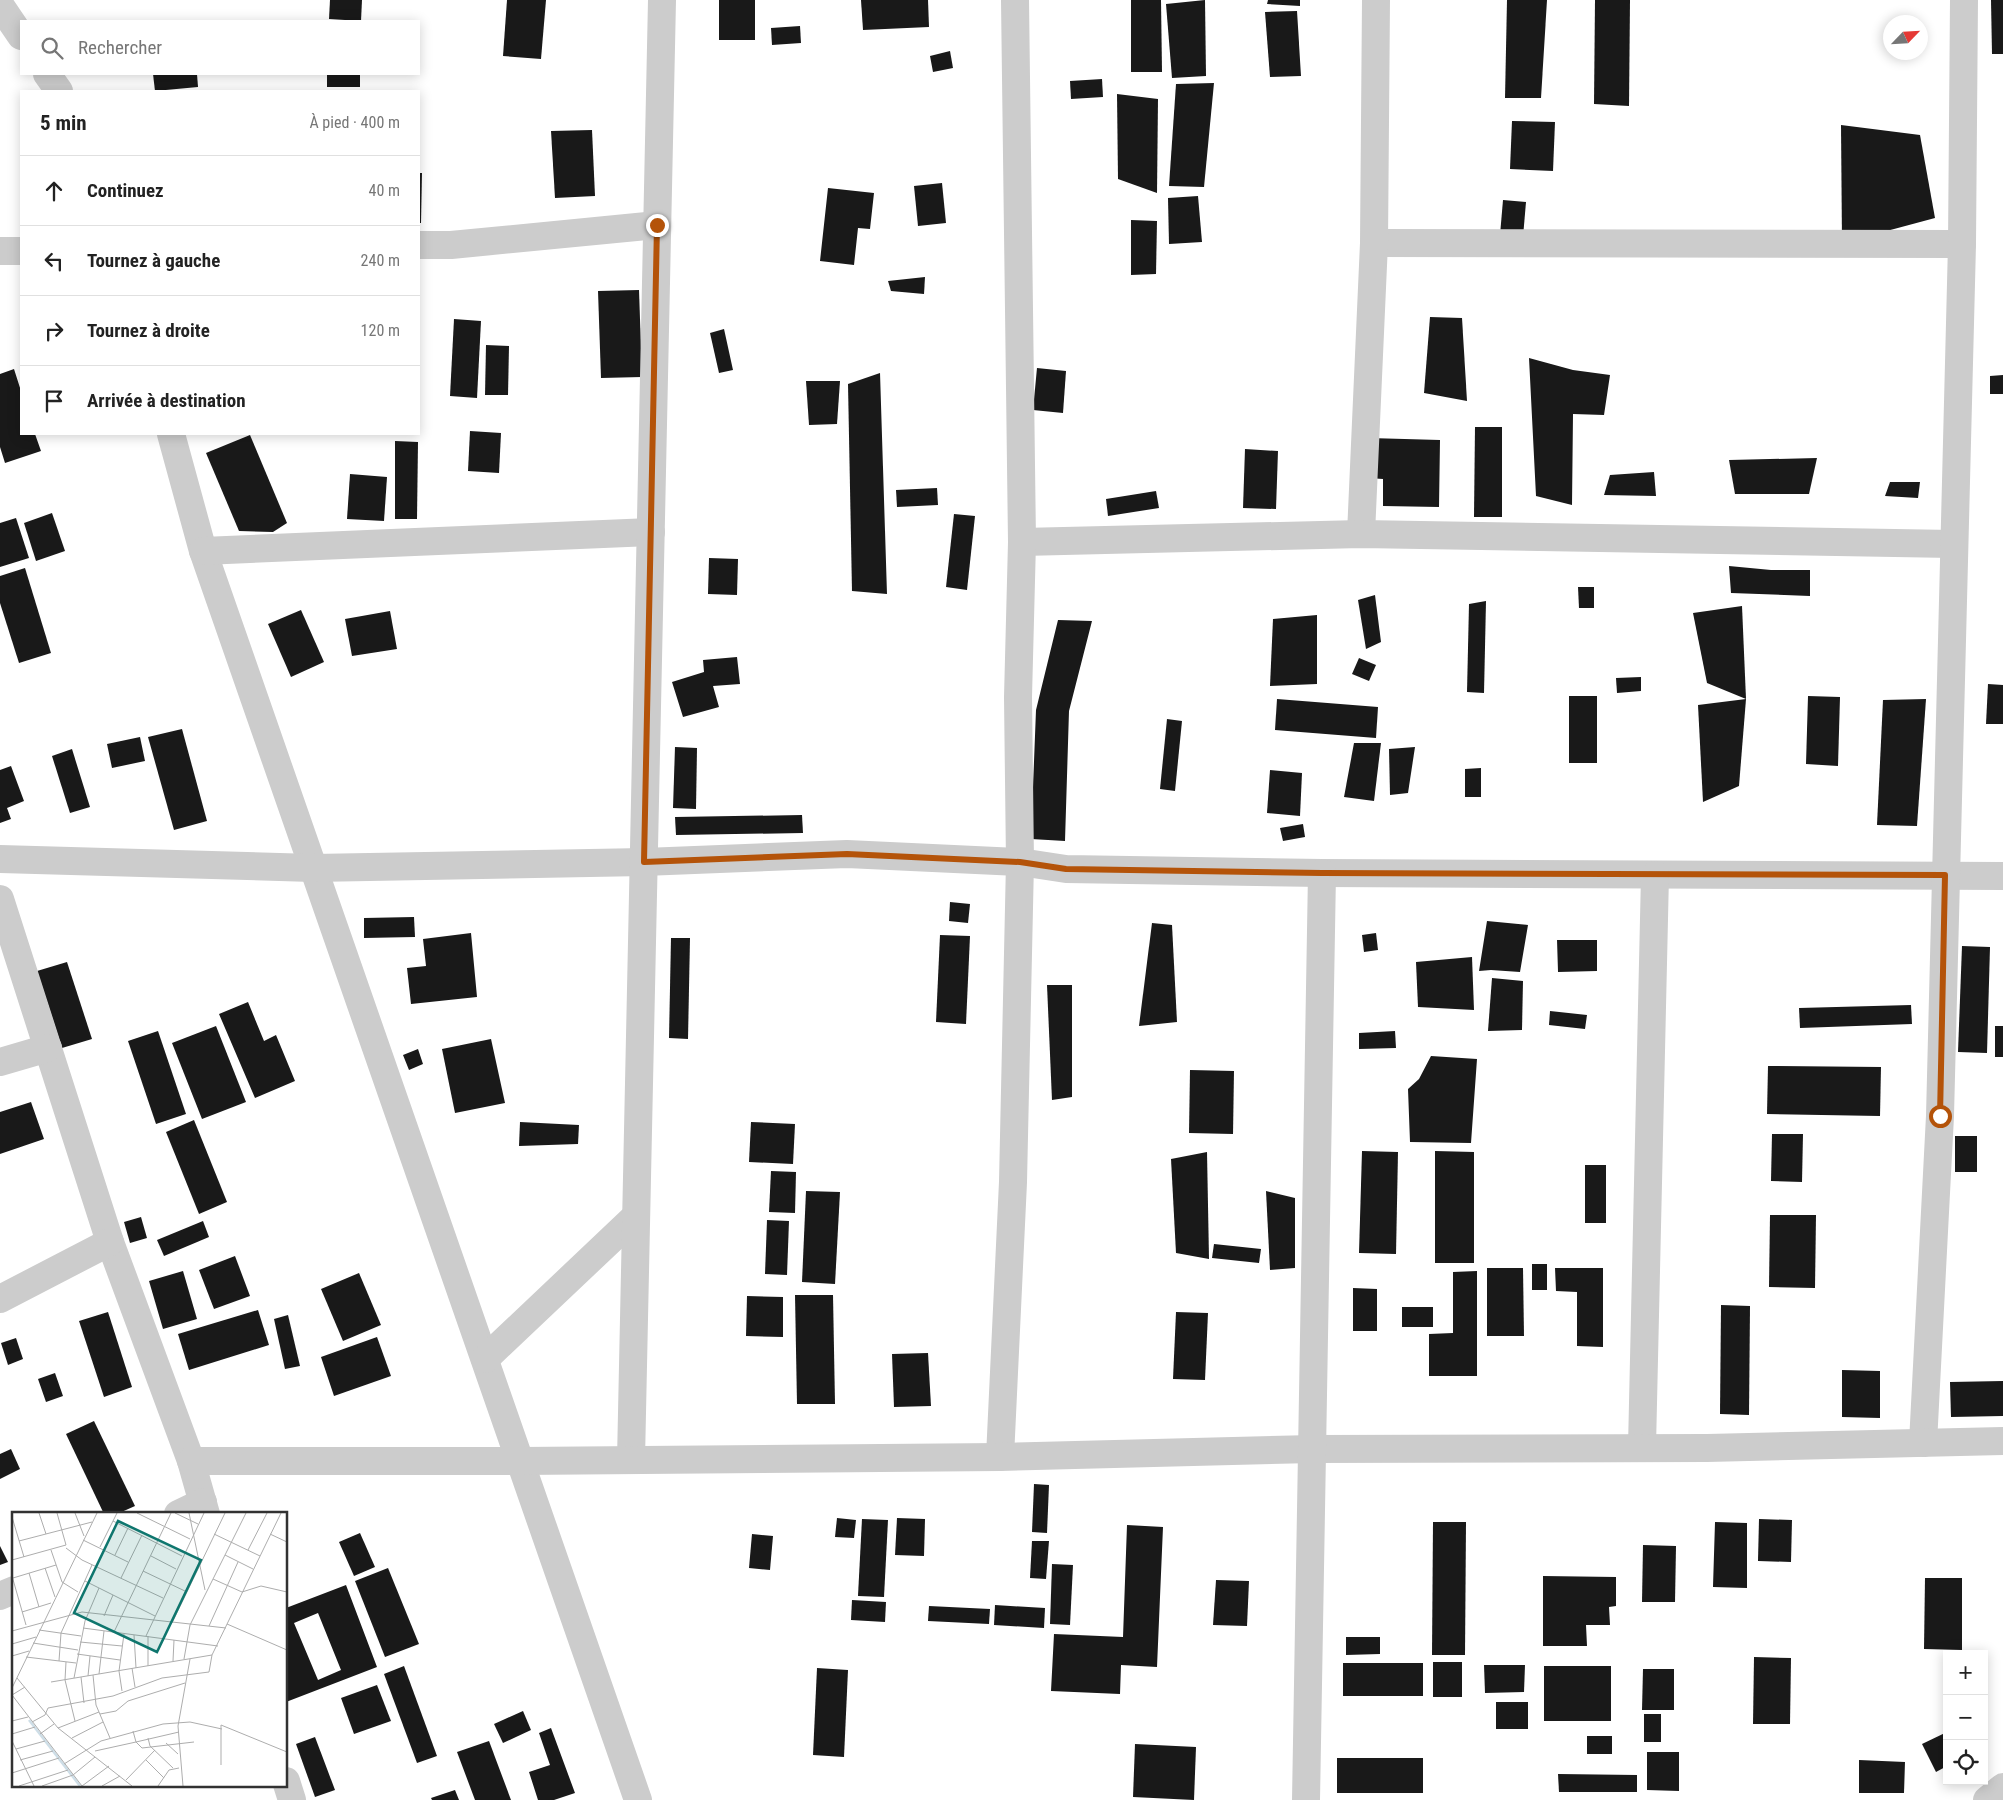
<!DOCTYPE html>
<html lang="fr">
<head>
<meta charset="utf-8">
<style>
  :root { --surface:#fff; --page:#f6f6f6; --text:#222; --muted:#767676; --line:#e0e0e0 }
  body { margin:0; font-family:"Roboto Condensed",sans-serif; background:var(--page); color:var(--text) }
  .controls { position:absolute; right:15px; bottom:15px; display:grid; overflow:hidden; border-radius:0px; box-shadow:0 2px 12px #0003 }
  .controls button { width:45px; height:45px; display:grid; place-items:center; padding:0; border:0; border-bottom:1px solid var(--line); background:var(--surface); color:var(--text); font:25px sans-serif }
  .compass { position:absolute; left:1883px; top:15px; width:45px; height:45px; border-radius:50%; background:var(--surface); box-shadow:0 2px 12px #0003; rotate:65deg }
  .stop { position:absolute; width:15px; height:15px; margin:-11px; border:4px solid #b45309; border-radius:50%; background:#fff }
  .stop.end { background:#b45309; border-color:#fff; box-shadow:0 1px 5px #0008 }
  .list { margin:0; padding:0; list-style:none }
  h2 { display:flex; justify-content:space-between; align-items:center; height:65px; margin:0; padding:0 20px; font-size:21px }
  h2 small { font-size:16px; font-weight:400; color:var(--muted) }
  .list li { display:grid; grid-template-columns:32px 1fr auto; gap:15px; align-items:center; box-sizing:border-box; height:70px; padding:0 20px; border-top:1px solid var(--line) }
  .list b { display:block; font-size:19px; white-space:nowrap }
  .list em { font-size:16px; font-style:normal; color:var(--muted) }
  .icon { flex:none; width:28px; height:28px; fill:none; stroke:currentColor; stroke-width:2; stroke-linecap:round; stroke-linejoin:round }
  .map { position:relative; flex:none; width:2003px; height:1800px; overflow:hidden }
  .search { position:absolute; background:var(--surface); box-shadow:0 2px 12px #0003; left:20px; top:20px; width:400px; height:55px; display:flex; align-items:center; gap:12px; box-sizing:border-box; padding:0 18px; border-radius:0px; color:var(--muted); font-size:19px }
  .panel { position:absolute; background:var(--surface); box-shadow:0 2px 12px #0003; left:20px; top:90px; width:400px; height:345px; border-radius:0px }
  .map>svg:first-child { display:block }
</style>
</head>
<body>
<div class="map">
<svg width="2003" height="1800" viewBox="0 0 2003 1800">
  <rect width="100%" height="100%" fill="#fff"/>
  <g fill="#191919" fill-rule="evenodd">
    <path d="M330 0H362L361 21 329 19Z"/>
    <path d="M507 0H546L541 59 503 56Z"/>
    <rect x="719" y="0" width="36" height="40"/>
    <path d="M861 0H928L929 27 863 30Z"/>
    <path d="M1131 0H1161L1162 72H1131Z"/>
    <path d="M1205 0 1206 76 1172 78 1166 4Z"/>
    <path d="M1268 0H1300V6L1267 4Z"/>
    <path d="M1507 0H1547L1541 98H1505Z"/>
    <path d="M1595 0H1630L1629 106 1594 104Z"/>
    <path d="M1991 0H2003V54H1992Z"/>
    <path d="M1297 11 1301 76 1270 77 1265 12Z"/>
    <path d="M800 26 801 43 772 45 771 28Z"/>
    <path d="M950 51 953 68 933 72 930 56Z"/>
    <path d="M153 74H197L198 87 155 91Z"/>
    <rect x="327" y="74" width="33" height="13"/>
    <path d="M1102 79 1103 97 1071 99 1070 81Z"/>
    <path d="M1214 83 1204 187 1169 186 1176 84Z"/>
    <path d="M1117 94 1158 99 1157 193 1118 179Z"/>
    <path d="M1512 121 1555 122 1553 171 1510 169Z"/>
    <path d="M1841 125 1920 135 1935 218 1842 243Z"/>
    <path d="M592 130 595 196 555 198 551 131Z"/>
    <path d="M419 173H422L421 223H419Z"/>
    <path d="M942 183 946 223 918 226 914 186Z"/>
    <path d="M828 188 874 193 870 229 858 228 854 265 820 261Z"/>
    <path d="M1198 196 1202 242 1169 244 1168 198Z"/>
    <path d="M1503 200 1526 202 1523 237 1500 235Z"/>
    <path d="M1131 220 1157 221 1156 274 1131 275Z"/>
    <path d="M925 277 924 294 891 291 888 281Z"/>
    <path d="M639 290 642 377 601 378 598 291Z"/>
    <path d="M1430 317 1462 318 1467 401 1424 393Z"/>
    <path d="M454 319 481 321 477 398 450 396Z"/>
    <path d="M724 329 733 370 719 373 710 333Z"/>
    <path d="M486 345 509 346 508 395H485Z"/>
    <path d="M1529 358 1573 370 1610 375 1604 415 1573 414 1572 505 1536 496Z"/>
    <path d="M1037 368 1066 371 1063 413 1033 410Z"/>
    <path d="M14 369 21 391V434H35L41 451 5 463 0 447V374Z"/>
    <path d="M880 373 887 594 852 591 848 384Z"/>
    <path d="M2003 375V394H1990V376Z"/>
    <path d="M806 381H840L837 424 809 425Z"/>
    <path d="M1475 427H1502V517H1474Z"/>
    <path d="M470 431 501 433 499 473 468 471Z"/>
    <path d="M250 435 287 523 273 532 239 531 206 453Z"/>
    <path d="M1369 438 1440 440 1439 507 1383 506V479L1368 478Z"/>
    <path d="M395 441 418 442 417 519H395Z"/>
    <path d="M1245 449 1278 451 1276 509 1243 508Z"/>
    <path d="M1817 458 1809 494H1735L1729 460Z"/>
    <path d="M1654 472 1656 496 1604 495 1610 475Z"/>
    <path d="M350 474 387 477 384 521 347 519Z"/>
    <path d="M1890 482H1920L1918 498 1885 496Z"/>
    <path d="M937 488 938 505 897 507 896 490Z"/>
    <path d="M1156 491 1159 508 1108 516 1106 499Z"/>
    <path d="M52 513 65 551 36 561 24 523Z"/>
    <path d="M954 514 975 516 967 590 946 587Z"/>
    <path d="M16 518 29 558 0 567V523Z"/>
    <path d="M709 558 738 559 737 595 708 594Z"/>
    <path d="M1729 566 1771 570H1810V596L1731 593Z"/>
    <path d="M25 568 51 653 19 663 0 603V576Z"/>
    <path d="M1578 587H1594V608H1579Z"/>
    <path d="M1375 595 1381 642 1366 649 1358 600Z"/>
    <path d="M1486 601 1484 693 1467 692 1469 604Z"/>
    <path d="M1742 606 1746 699 1707 683 1693 613Z"/>
    <path d="M301 610 324 662 291 677 268 624Z"/>
    <path d="M390 611 397 649 352 656 345 619Z"/>
    <path d="M1317 615V684L1270 686 1273 619Z"/>
    <path d="M1058 620 1092 621 1069 711 1065 841 1031 839 1036 710Z"/>
    <path d="M737 657 740 684 713 686 719 707 683 717 672 682 704 672 703 660Z"/>
    <path d="M1359 658 1376 665 1369 681 1352 674Z"/>
    <path d="M1641 677V691L1617 693 1616 678Z"/>
    <path d="M1988 684 2003 685V724H1986Z"/>
    <rect x="1569" y="696" width="28" height="67"/>
    <path d="M1808 696 1840 697 1838 766 1806 764Z"/>
    <path d="M1277 699 1378 707 1376 738 1275 730Z"/>
    <path d="M1746 699 1739 786 1703 802 1698 705Z"/>
    <path d="M1926 699 1917 826 1877 825 1883 700Z"/>
    <path d="M1167 719 1182 721 1175 791 1160 789Z"/>
    <path d="M182 729 207 821 174 830 148 737Z"/>
    <path d="M140 737 145 761 112 768 107 744Z"/>
    <path d="M1354 743H1381L1374 801 1344 797Z"/>
    <path d="M675 747 697 748 696 809 673 808Z"/>
    <path d="M1415 747 1408 793 1390 795 1389 749Z"/>
    <path d="M72 749 90 807 70 813 52 756Z"/>
    <path d="M11 766 24 801 7 808 11 819 0 823V770Z"/>
    <path d="M1481 768V797H1465V769Z"/>
    <path d="M1270 770 1302 773 1300 816 1267 813Z"/>
    <path d="M802 815 803 833 676 835 675 817Z"/>
    <path d="M1303 824 1305 837 1283 841 1280 828Z"/>
    <path d="M950 902 970 904 968 923 949 921Z"/>
    <path d="M414 917 415 937 364 938V918Z"/>
    <path d="M1487 921 1528 925 1520 972 1491 970 1479 971Z"/>
    <path d="M1152 923 1172 925 1177 1022 1139 1026Z"/>
    <path d="M471 933 477 997 411 1004 407 968 426 966 423 939Z"/>
    <path d="M1376 933 1378 950 1364 952 1362 935Z"/>
    <path d="M940 935 970 936 966 1024 936 1022Z"/>
    <path d="M671 938H690L688 1039 669 1038Z"/>
    <path d="M1557 940H1597V971L1558 972Z"/>
    <path d="M1962 946 1990 947 1987 1053 1958 1052Z"/>
    <path d="M1472 957 1474 1010 1418 1007 1416 962Z"/>
    <path d="M67 962 92 1039 62 1048 37 971Z"/>
    <path d="M1492 978 1523 981 1522 1030 1488 1031Z"/>
    <path d="M1047 985H1072V1097L1052 1100Z"/>
    <path d="M248 1002 264 1041 276 1035 295 1081 255 1098 219 1014Z"/>
    <path d="M1911 1005 1912 1024 1800 1028 1799 1008Z"/>
    <path d="M1550 1011 1587 1015 1585 1029 1549 1025Z"/>
    <path d="M216 1026 246 1102 202 1119 172 1043Z"/>
    <rect x="1995" y="1026" width="8" height="31"/>
    <path d="M158 1031 186 1114 156 1124 128 1041Z"/>
    <path d="M1395 1031 1396 1048 1359 1049V1033Z"/>
    <path d="M491 1039 505 1103 455 1113 442 1049Z"/>
    <path d="M418 1049 423 1064 409 1070 403 1055Z"/>
    <path d="M1431 1056 1477 1059 1471 1143 1410 1142 1408 1089 1419 1079Z"/>
    <path d="M1768 1066 1881 1067 1880 1116 1767 1114Z"/>
    <path d="M1190 1070 1234 1071 1233 1134 1189 1133Z"/>
    <path d="M31 1102 44 1139 0 1154V1112Z"/>
    <path d="M194 1120 227 1202 199 1214 166 1132Z"/>
    <path d="M520 1122 579 1125 578 1144 519 1146Z"/>
    <path d="M751 1122 795 1124 793 1164 749 1162Z"/>
    <path d="M1772 1134H1803L1802 1182 1771 1181Z"/>
    <rect x="1955" y="1136" width="22" height="36"/>
    <path d="M1362 1151 1398 1152 1396 1254 1359 1253Z"/>
    <path d="M1435 1151 1474 1152V1263H1435Z"/>
    <path d="M1207 1152 1209 1259 1176 1253 1171 1159Z"/>
    <rect x="1585" y="1165" width="21" height="58"/>
    <path d="M771 1171 796 1172 795 1213 769 1212Z"/>
    <path d="M806 1191 840 1192 835 1284 802 1282Z"/>
    <path d="M1266 1191 1295 1198V1268L1270 1270Z"/>
    <path d="M1770 1215H1816L1815 1288 1769 1287Z"/>
    <path d="M141 1217 147 1238 130 1243 124 1222Z"/>
    <path d="M767 1220 789 1221 787 1275 765 1274Z"/>
    <path d="M203 1221 209 1237 164 1256 157 1240Z"/>
    <path d="M1214 1244 1261 1249 1259 1263 1212 1258Z"/>
    <path d="M235 1256 250 1296 214 1309 199 1270Z"/>
    <rect x="1532" y="1264" width="15" height="26"/>
    <path d="M1487 1268H1523L1524 1336H1487Z"/>
    <path d="M1555 1268H1603V1347L1577 1346V1292L1556 1291Z"/>
    <path d="M183 1271 197 1319 163 1329 149 1281Z"/>
    <path d="M1477 1271V1376H1429V1334L1453 1333V1272Z"/>
    <path d="M359 1273 381 1325 343 1341 321 1289Z"/>
    <path d="M1353 1288 1377 1289V1331H1353Z"/>
    <path d="M795 1295H833L835 1404H797Z"/>
    <path d="M747 1296 783 1297V1337L746 1336Z"/>
    <path d="M1721 1305 1750 1306 1749 1415 1720 1414Z"/>
    <rect x="1402" y="1307" width="31" height="20"/>
    <path d="M258 1310 269 1345 189 1370 178 1334Z"/>
    <path d="M108 1312 132 1387 104 1397 79 1321Z"/>
    <path d="M1176 1312 1208 1313 1205 1380 1173 1379Z"/>
    <path d="M288 1315 300 1366 285 1369 274 1319Z"/>
    <path d="M377 1337 391 1376 334 1396 321 1357Z"/>
    <path d="M16 1338 23 1359 8 1365 1 1343Z"/>
    <path d="M928 1353 931 1406 894 1407 892 1354Z"/>
    <path d="M1842 1370 1880 1371V1418L1842 1417Z"/>
    <path d="M55 1373 63 1396 46 1402 38 1379Z"/>
    <path d="M2003 1381V1416L1951 1417 1950 1382Z"/>
    <path d="M94 1421 135 1506 117 1514H104L66 1434Z"/>
    <path d="M11 1449 20 1469 0 1479V1454Z"/>
    <path d="M1034 1484 1049 1485 1047 1533 1032 1532Z"/>
    <path d="M837 1518 856 1520 854 1538 835 1537Z"/>
    <path d="M897 1518 925 1519 924 1556 895 1555Z"/>
    <path d="M862 1519 888 1520 884 1597 858 1596Z"/>
    <path d="M1759 1519 1792 1520 1791 1562 1758 1561Z"/>
    <path d="M1433 1522H1466L1465 1655H1432Z"/>
    <path d="M1715 1522 1747 1523V1588L1713 1587Z"/>
    <path d="M1127 1525 1163 1527 1157 1667 1121 1665 1120 1694 1051 1691 1054 1634 1123 1637Z"/>
    <path d="M360 1533 375 1567 354 1576 339 1542Z"/>
    <path d="M752 1534 773 1536 770 1570 749 1568Z"/>
    <path d="M1032 1541H1049L1046 1579 1030 1578Z"/>
    <path d="M1643 1545 1676 1546 1675 1602H1642Z"/>
    <path d="M0 1546 8 1562 0 1565Z"/>
    <path d="M1052 1564 1073 1565 1070 1625 1050 1624Z"/>
    <path d="M388 1568 419 1644 385 1657 355 1581Z"/>
    <path d="M1543 1576 1616 1577V1606L1609 1607 1610 1625H1586L1587 1646H1543Z"/>
    <path d="M1925 1578H1962V1650L1924 1649Z"/>
    <path d="M1216 1580 1249 1581 1247 1626 1213 1625Z"/>
    <path d="M346 1585 377 1667 286 1702V1608ZM318 1613 341 1670 318 1680 294 1623Z"/>
    <path d="M852 1600 886 1602 885 1622 851 1620Z"/>
    <path d="M995 1605 1045 1608 1044 1628 994 1625Z"/>
    <path d="M929 1606 990 1609 989 1624 928 1621Z"/>
    <path d="M1346 1637H1380V1654L1346 1655Z"/>
    <path d="M1754 1657 1791 1658 1790 1724H1753Z"/>
    <rect x="1433" y="1662" width="29" height="35"/>
    <rect x="1343" y="1663" width="80" height="33"/>
    <path d="M1484 1665H1525L1524 1692 1485 1693Z"/>
    <path d="M404 1666 437 1756 417 1763 384 1674Z"/>
    <rect x="1544" y="1666" width="67" height="55"/>
    <path d="M817 1668 848 1670 844 1757 813 1755Z"/>
    <path d="M1643 1669H1674V1710H1642Z"/>
    <path d="M377 1685 391 1721 354 1734 341 1698Z"/>
    <rect x="1496" y="1702" width="32" height="27"/>
    <path d="M523 1711 531 1730 503 1743 494 1724Z"/>
    <rect x="1644" y="1714" width="17" height="28"/>
    <path d="M551 1728 575 1793 554 1800H538L529 1772 550 1765 539 1733Z"/>
    <path d="M1947 1732V1766L1936 1772 1922 1744Z"/>
    <rect x="1587" y="1736" width="25" height="18"/>
    <path d="M315 1737 335 1790 315 1797 296 1744Z"/>
    <path d="M489 1741 511 1800H475L457 1752Z"/>
    <path d="M1135 1744 1196 1747 1194 1800 1133 1797Z"/>
    <path d="M1647 1752H1679V1791L1647 1790Z"/>
    <rect x="1337" y="1758" width="86" height="35"/>
    <path d="M1859 1760 1905 1762 1904 1793H1859Z"/>
    <path d="M1558 1774 1637 1775V1792H1559Z"/>
    <path d="M455 1790 459 1800H432L431 1798Z"/>
  </g>
  <g fill="none" stroke-linecap="round" stroke-linejoin="round">
    <g stroke="#ccc" stroke-width="28">
      <path d="M0 5 21 36"/>
      <path d="M47 74 59 91"/>
      <path d="M1374 243 1962 244"/>
      <path d="M419 245H451L657 225"/>
      <path d="M0 251H21"/>
      <path d="M171 434 203 551 638 1800"/>
      <path d="M1361 534 1374 243 1376 0"/>
      <path d="M1022 542 1361 534 1953 544"/>
      <path d="M203 551 651 532"/>
      <path d="M0 859 313 868 644 862 847 854 1020 862 1066 869 1322 873 2003 876"/>
      <path d="M0 899 110 1242 191 1461 206 1514"/>
      <path d="M0 1062 48 1048"/>
      <path d="M0 1299 110 1242"/>
      <path d="M485 1359 636 1216"/>
      <path d="M1923 1443 1940 1116 1962 244 1964 0"/>
      <path d="M1642 1447 1655 875"/>
      <path d="M1000 1457 1013 1182 1020 862 1018 697 1022 542 1015 0"/>
      <path d="M631 1460 662 0"/>
      <path d="M191 1461H520L1000 1457 1313 1449 1707 1448 2003 1441"/>
      <path d="M178 1514 203 1502"/>
      <path d="M0 1596 14 1590"/>
      <path d="M286 1781 292 1800"/>
      <path d="M1306 1800 1322 873"/>
      <path d="M1987 1800 2003 1787"/>
    </g>
  </g>
  <g fill="none" stroke-linecap="round" stroke-linejoin="round">
    <path stroke="#b45309" stroke-width="6" d="M657 225 644 862 847 854 1020 862 1066 869 1322 873 1945 875 1940 1116"/>
  </g>
  <g transform="translate(12 1512)">
    <rect width="275" height="275" fill="#fff"/>
    <path fill="none" stroke="#cedee7" stroke-width="2.5" d="M17 208 68 274"/>
    <path fill="none" stroke="#adadad" stroke-width="1" d="M27 1 34 22M45 1 54 33M63 1 72 24M125 1 178 27M163 1 186 12M177 1 193 78M0 5 12 45M101 9 170 44M202 22 248 44M258 22 275 30M71 28 116 50M7 29 80 10M88 35 105 1M54 36 70 48 151 86M39 38 50 70 66 80M236 38 255 1M103 43 116 16M213 43 241 57M139 44 164 57M0 48 54 33M33 56 43 85M131 59 175 80M17 61 27 95M0 64 14 113M1 66 44 53M109 66 130 23M201 67 230 80 249 74 275 80M73 69 143 104M10 100 39 91M92 104 101 83M160 111 213 1M215 112 275 138M197 114 226 50M71 116 206 134M27 118 69 124M0 119 70 100 214 116M102 120 159 1M122 123 124 156M134 124 192 1M68 130 110 134M21 131 66 138M0 132 24 125M65 142 108 148M0 144 17 139M14 145 64 151M172 147 178 113 234 1M47 149 49 121 80 53M161 149 162 128M54 150 53 168 63 209M136 154V124M120 156 123 175M87 162 92 119M81 163 84 193 98 226M76 164 78 144M69 165 72 191M5 166 46 216 120 274M62 166 73 109 87 76M39 170 200 143M0 176 85 1M110 179 107 159 112 122M0 183 70 274M0 183 13 175M88 202 104 199 116 189 173 171M0 209 16 205M20 210 33 203 36 196 101 184 150 166 197 160 200 143 269 1M46 216 87 200M121 219 124 230 167 220M0 222 23 215M28 222 42 212M60 226 91 210M136 226 138 234 161 256M0 229 22 274M154 231 166 242M4 237 33 229M83 239 124 230 130 236 182 230M8 248 41 239M134 248 152 266M52 252 89 229 151 212 178 210 210 217M209 253V213L275 240M0 261 47 246M114 268 143 238M7 274 56 258M30 274 61 263 83 245M70 274 97 254M90 274 108 264M146 274 157 258 167 256M171 274 166 214 178 147"/>
    <path fill="#0f766e" fill-opacity="0.15" stroke="#0f766e" stroke-width="2.5" d="M106 9 189 48 145 140 62 101Z"/>
    <rect width="275" height="275" fill="none" stroke="#323232" stroke-width="2.5"/>
  </g>
</svg>
<div class="controls">
<button>+</button>
<button>−</button>
<button><svg class="icon" aria-label="locate" viewBox="0 0 24 24"><circle cx="12" cy="12" r="6"/><path d="M12 2v4M12 18v4M2 12h4M18 12h4"/></svg></button>
</div>
<svg class="compass" viewBox="-18 -18 36 36"><path d="M0-13l5 13h-10z" fill="#e53935"/><path d="M0 13l5-13h-10z" fill="#767676"/></svg>
<div class="stop" style="left:1940px;top:1116px"></div>
<div class="stop end" style="left:657px;top:225px"></div>
<div class="search"><svg class="icon" aria-label="search" viewBox="0 0 24 24"><circle cx="10" cy="10" r="6"/><path d="M15 15l6 6"/></svg>Rechercher</div>
<section class="panel">
<h2>5 min<small>À pied · 400 m</small></h2>
<ul class="list">
<li><svg class="icon" aria-label="ahead" viewBox="0 0 24 24"><path d="M12 20V5M6 11l6-6 6 6"/></svg><div><b>Continuez</b></div><em>40 m</em></li>
<li><svg class="icon" aria-label="left" viewBox="0 0 24 24"><path d="M17 20v-9H6M10 6l-5 5 5 5"/></svg><div><b>Tournez à gauche</b></div><em>240 m</em></li>
<li><svg class="icon" aria-label="right" viewBox="0 0 24 24"><path d="M7 20v-9h11M14 6l5 5-5 5"/></svg><div><b>Tournez à droite</b></div><em>120 m</em></li>
<li><svg class="icon" aria-label="arrive" viewBox="0 0 24 24"><path d="M6 21V4h12l-3 4 3 4H6"/></svg><div><b>Arrivée à destination</b></div></li>
</ul>
</section>
</div>
</body>
</html>
